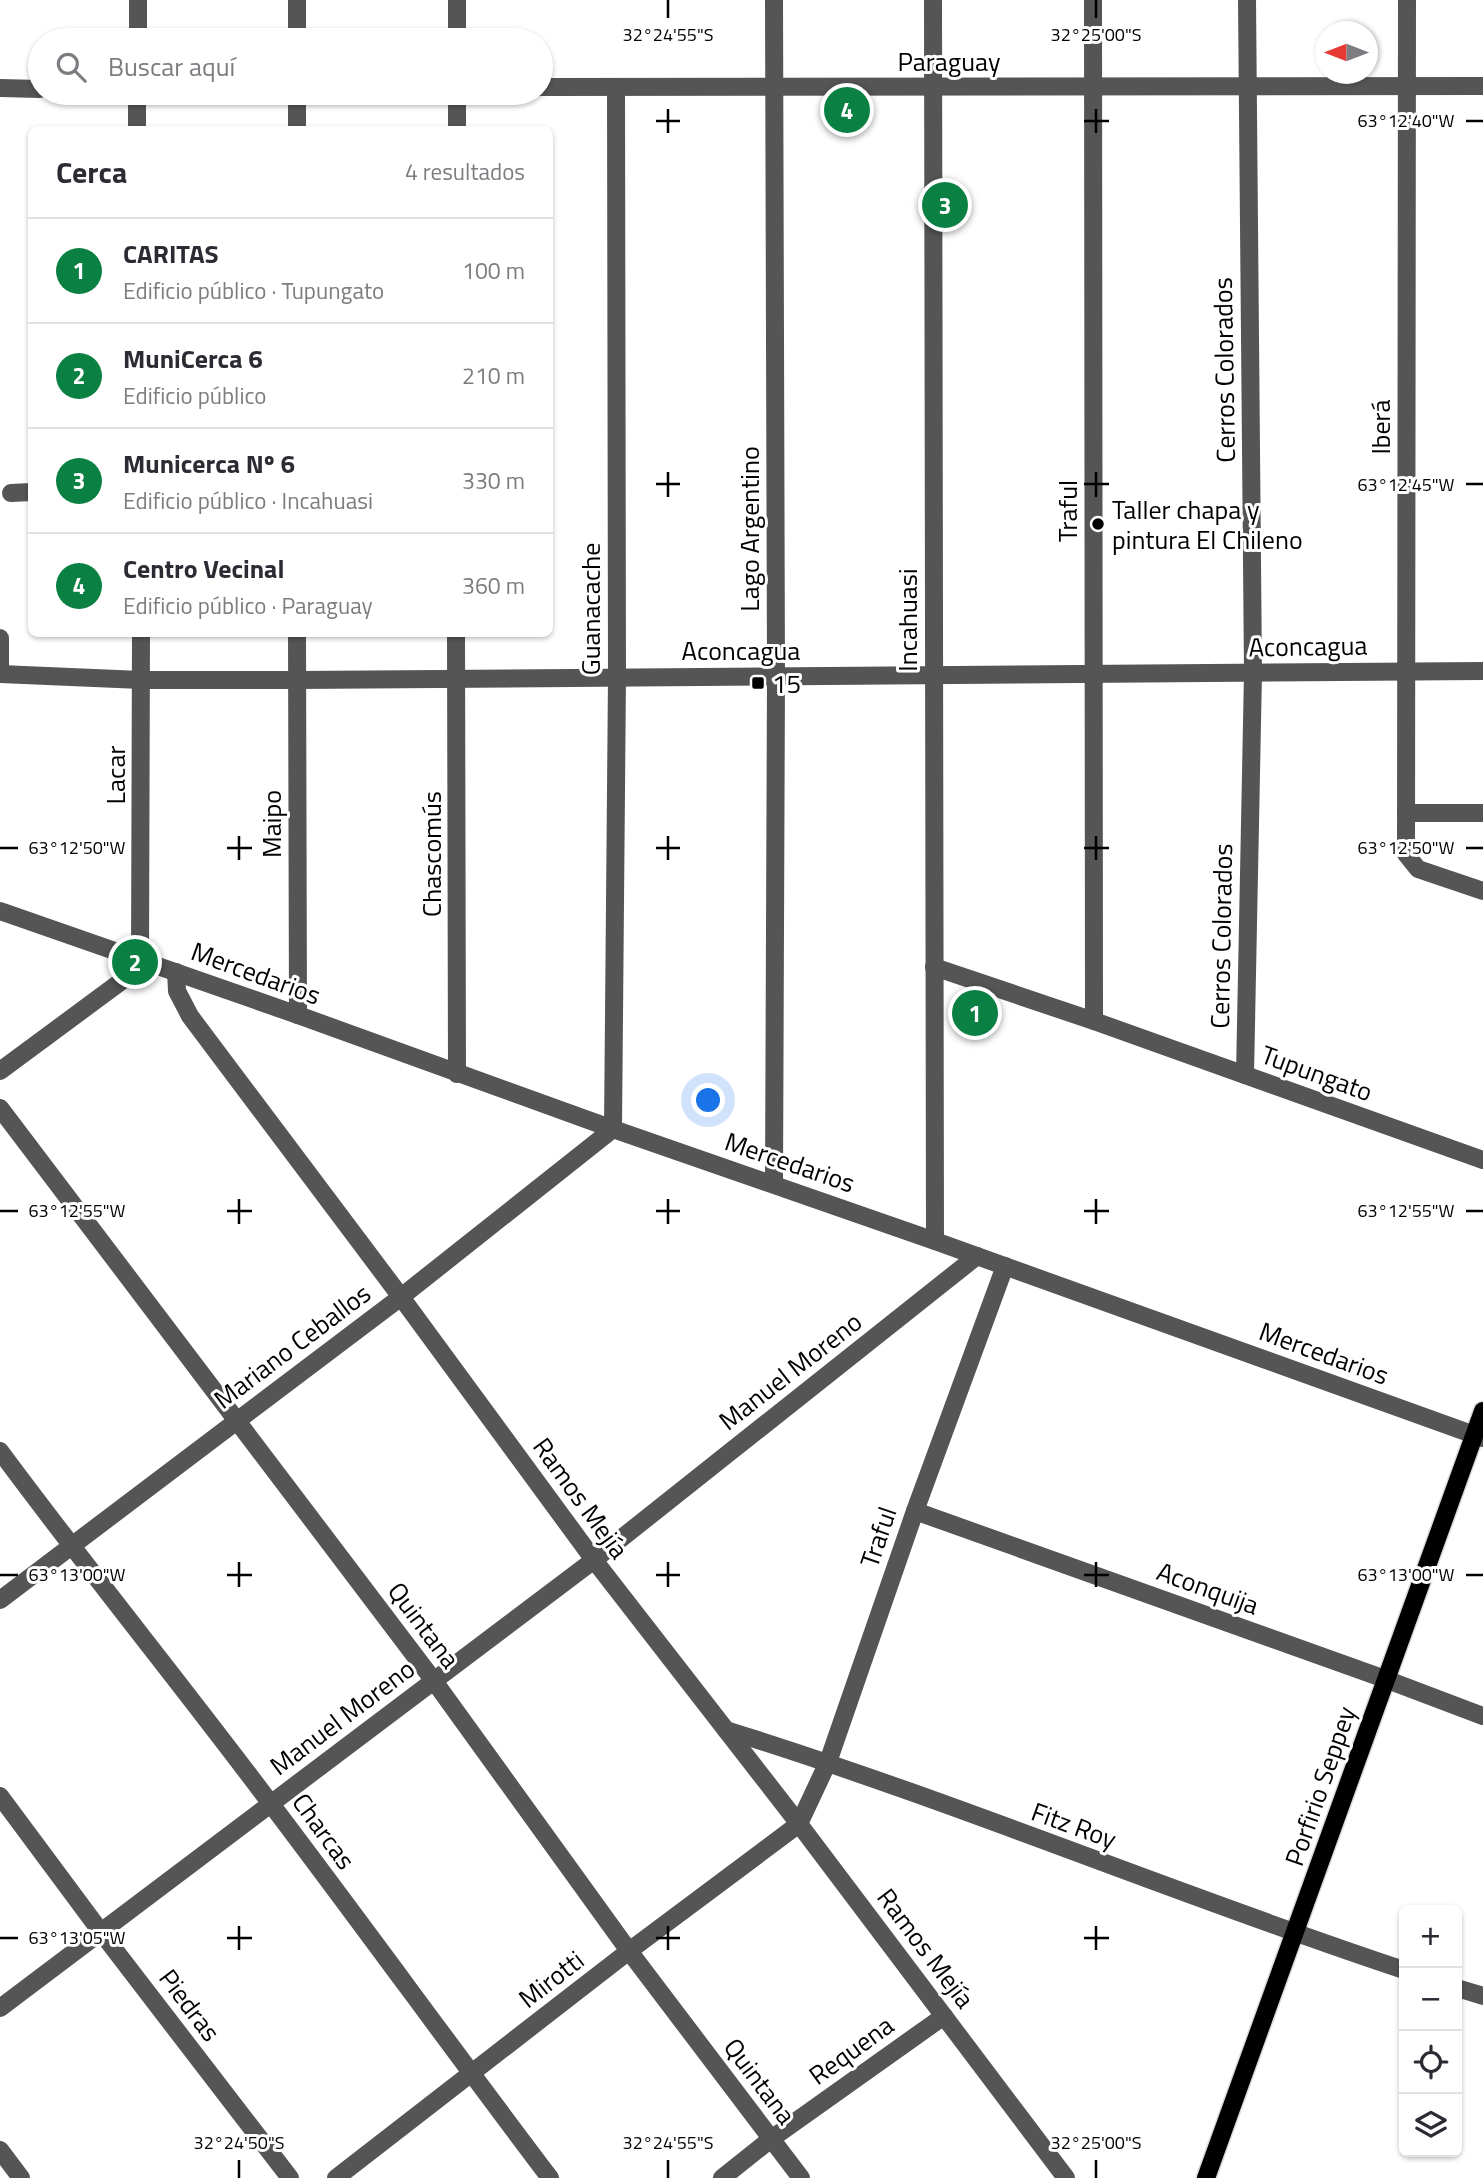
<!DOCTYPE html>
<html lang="es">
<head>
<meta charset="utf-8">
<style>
  :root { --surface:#fff; --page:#f2f2f3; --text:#2b2b33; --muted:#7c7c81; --line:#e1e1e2; --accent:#0b8043 }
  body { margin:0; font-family:"Titillium Web",sans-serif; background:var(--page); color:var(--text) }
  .controls { position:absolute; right:21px; bottom:21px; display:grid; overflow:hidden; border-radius:10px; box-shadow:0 2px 5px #0004 }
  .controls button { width:63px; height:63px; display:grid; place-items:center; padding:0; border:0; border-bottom:2px solid var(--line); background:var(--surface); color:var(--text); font:35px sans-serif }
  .compass { position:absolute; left:1315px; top:21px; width:63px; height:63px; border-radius:50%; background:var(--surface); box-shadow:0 2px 5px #0004; rotate:270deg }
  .you { position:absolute; left:709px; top:1101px; width:24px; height:24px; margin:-18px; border:5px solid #fff; border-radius:50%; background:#1a73e8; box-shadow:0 0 0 10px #1a73e833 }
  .badge { display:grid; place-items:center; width:46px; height:46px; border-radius:50%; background:var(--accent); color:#fff; font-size:23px; font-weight:700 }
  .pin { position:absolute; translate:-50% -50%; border:4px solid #fff; box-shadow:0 2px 7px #0006 }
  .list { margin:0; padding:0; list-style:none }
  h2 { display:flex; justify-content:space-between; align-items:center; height:91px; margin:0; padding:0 28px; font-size:30px }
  h2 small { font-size:23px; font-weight:400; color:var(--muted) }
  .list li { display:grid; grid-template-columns:46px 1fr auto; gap:21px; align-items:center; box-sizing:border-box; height:105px; padding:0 28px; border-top:2px solid var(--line) }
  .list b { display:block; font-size:26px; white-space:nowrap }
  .list p { margin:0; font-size:23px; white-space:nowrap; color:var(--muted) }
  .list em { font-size:23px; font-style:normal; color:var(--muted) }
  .icon { flex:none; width:38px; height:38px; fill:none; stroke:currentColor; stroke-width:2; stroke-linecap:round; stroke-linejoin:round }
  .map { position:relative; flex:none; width:1483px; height:2178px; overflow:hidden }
  .search { position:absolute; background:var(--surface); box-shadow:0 2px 5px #0004; left:28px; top:28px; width:525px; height:77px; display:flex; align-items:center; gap:18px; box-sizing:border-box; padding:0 24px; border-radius:38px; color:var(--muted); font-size:26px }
  .panel { position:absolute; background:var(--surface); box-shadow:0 2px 5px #0004; left:28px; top:126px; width:525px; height:511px; border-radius:10px }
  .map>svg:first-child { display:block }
</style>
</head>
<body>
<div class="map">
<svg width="1483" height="2178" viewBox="0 0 1483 2178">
  <rect width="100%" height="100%" fill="#fff"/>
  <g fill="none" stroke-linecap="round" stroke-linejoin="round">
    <defs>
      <path id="major" d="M1206 2178 1483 1411"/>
    </defs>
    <use href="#major" stroke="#dbdbdb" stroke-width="21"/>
    <g stroke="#555" stroke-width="18">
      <path d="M297 0V40"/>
      <path d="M457 0V40"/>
      <path d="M774 0 776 676 774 1184"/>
      <path d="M933 0 935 1241"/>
      <path d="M1093 0 1094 1021"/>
      <path d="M1407 0 1406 854 1418 869 1483 891"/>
      <path d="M138 40V0"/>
      <path d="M541 87 1483 86"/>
      <path d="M0 88 40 89"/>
      <path d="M137 93V130"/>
      <path d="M297 93V130"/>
      <path d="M457 130V93"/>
      <path d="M11 493 32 492"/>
      <path d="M297 634 298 1015"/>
      <path d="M456 634 457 1074"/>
      <path d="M0 638V674"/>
      <path d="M0 674 141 680H298L1483 671"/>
      <path d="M1406 813H1483"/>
      <path d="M0 911 298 1015 613 1129 935 1241 1483 1438"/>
      <path d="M934 967 1094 1021 1483 1160"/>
      <path d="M176 972 177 991 190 1016 401 1297 594 1560 799 1824 1066 2178"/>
      <path d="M0 1071 123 980 140 960 141 634"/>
      <path d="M1245 1075 1253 673 1247 0"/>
      <path d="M0 1108 434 1681 629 1951 801 2178"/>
      <path d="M0 1451C88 1570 182 1685 271 1804 365 1928 456 2054 550 2178"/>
      <path d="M915 1511 1385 1679 1483 1716"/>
      <path d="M0 1600 401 1297 613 1129 617 677 616 88"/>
      <path d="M726 1730C955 1801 1177 1895 1404 1970"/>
      <path d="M0 1796 101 1932 290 2178"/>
      <path d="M1457 1988 1483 1996"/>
      <path d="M0 2008 594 1560 977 1256"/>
      <path d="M0 2150 21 2178"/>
      <path d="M336 2178 629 1951 799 1824 828 1762 915 1511 1005 1266"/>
      <path d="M722 2178 771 2139 944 2016"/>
    </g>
    <use href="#major" stroke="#000" stroke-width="18"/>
  </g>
  <path fill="none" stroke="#000" stroke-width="2.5" d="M668 0V18M1096 0V18M668 109V133M1096 109V133M656 121H680M1084 121H1109M1466 121H1483M668 472V497M1096 472V497M656 484H680M1084 484H1109M1466 484H1483M239 836V860M668 836V860M1096 836V860M0 848H18M227 848H252M656 848H680M1084 848H1109M1466 848H1483M239 1199V1224M668 1199V1224M1096 1199V1224M0 1211H18M227 1211H252M656 1211H680M1084 1211H1109M1466 1211H1483M239 1562V1587M668 1562V1587M1096 1562V1587M0 1575H18M227 1575H252M656 1575H680M1084 1575H1109M1466 1575H1483M239 1926V1950M668 1926V1950M1096 1926V1950M0 1938H18M227 1938H252M656 1938H680M1084 1938H1109M239 2160V2178M668 2160V2178M1096 2160V2178"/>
  <g fill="#000" stroke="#fff" stroke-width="2.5">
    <circle cx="1098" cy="524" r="7"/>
    <rect x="751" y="676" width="14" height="14" rx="3.5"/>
  </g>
  <g text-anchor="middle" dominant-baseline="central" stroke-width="6" stroke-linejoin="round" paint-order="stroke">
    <g font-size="26" fill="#000" stroke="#fff">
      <text x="949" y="61">Paraguay</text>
      <text transform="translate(1224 370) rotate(-91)">Cerros Colorados</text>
      <text transform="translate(1380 427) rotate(-90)">Iberá</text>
      <text transform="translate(1067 511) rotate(-90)">Traful</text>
      <text transform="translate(749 529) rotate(-90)">Lago Argentino</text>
      <text transform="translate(590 609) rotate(-90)">Guanacache</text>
      <text transform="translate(907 620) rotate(-90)">Incahuasi</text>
      <text transform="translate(1308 646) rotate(-1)">Aconcagua</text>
      <text x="741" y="650">Aconcagua</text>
      <text transform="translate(115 775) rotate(-90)">Lacar</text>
      <text transform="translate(271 824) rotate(-90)">Maipo</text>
      <text transform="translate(431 854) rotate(-90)">Chascomús</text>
      <text transform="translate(1221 936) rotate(-89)">Cerros Colorados</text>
      <text transform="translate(256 973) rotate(20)">Mercedarios</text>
      <text transform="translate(1317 1073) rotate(20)">Tupungato</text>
      <text transform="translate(790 1162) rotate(19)">Mercedarios</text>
      <text transform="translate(292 1346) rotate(-37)">Mariano Ceballos</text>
      <text transform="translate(1324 1353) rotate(20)">Mercedarios</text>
      <text transform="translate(790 1371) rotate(-38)">Manuel Moreno</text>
      <text transform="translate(581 1498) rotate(54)">Ramos Mejía</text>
      <text transform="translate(878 1537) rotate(-71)">Traful</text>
      <text transform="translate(1208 1588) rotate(20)">Aconquija</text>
      <text transform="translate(424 1625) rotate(53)">Quintana</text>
      <text transform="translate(342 1717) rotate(-37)">Manuel Moreno</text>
      <text transform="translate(1320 1786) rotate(-71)">Porfirio Seppey</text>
      <text transform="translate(1074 1825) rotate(20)">Fitz Roy</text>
      <text transform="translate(324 1831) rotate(54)">Charcas</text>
      <text transform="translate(926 1948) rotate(53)">Ramos Mejía</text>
      <text transform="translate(551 1979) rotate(-38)">Mirotti</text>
      <text transform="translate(190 2005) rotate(53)">Piedras</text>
      <text transform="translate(851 2050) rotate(-36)">Requena</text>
      <text transform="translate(760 2081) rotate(53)">Quintana</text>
    </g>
    <g font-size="26" fill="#000" stroke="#fff" text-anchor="start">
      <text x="1112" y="509">Taller chapa y<tspan x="1112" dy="30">pintura El Chileno</tspan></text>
      <text x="772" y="683">15</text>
    </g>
  </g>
  <g font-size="18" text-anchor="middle" fill="#000" stroke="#fff" stroke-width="6" stroke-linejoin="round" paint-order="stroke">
    <text x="668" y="41">32°24'55"S</text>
    <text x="1096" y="41">32°25'00"S</text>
    <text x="1406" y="127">63°12'40"W</text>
    <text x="1406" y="491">63°12'45"W</text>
    <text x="1406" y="854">63°12'50"W</text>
    <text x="77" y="854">63°12'50"W</text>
    <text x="1406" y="1217">63°12'55"W</text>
    <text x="77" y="1217">63°12'55"W</text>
    <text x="1406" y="1581">63°13'00"W</text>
    <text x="77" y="1581">63°13'00"W</text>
    <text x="77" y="1944">63°13'05"W</text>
    <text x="239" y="2149">32°24'50"S</text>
    <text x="668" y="2149">32°24'55"S</text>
    <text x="1096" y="2149">32°25'00"S</text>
  </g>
</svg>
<div class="controls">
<button>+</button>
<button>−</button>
<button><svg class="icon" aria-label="locate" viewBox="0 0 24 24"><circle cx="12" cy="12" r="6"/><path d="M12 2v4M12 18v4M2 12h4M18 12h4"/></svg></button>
<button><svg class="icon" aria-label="layers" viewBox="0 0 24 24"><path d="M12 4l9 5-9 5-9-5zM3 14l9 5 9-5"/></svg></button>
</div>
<svg class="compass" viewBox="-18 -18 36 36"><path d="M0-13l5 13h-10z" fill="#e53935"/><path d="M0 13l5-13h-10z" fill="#7c7c81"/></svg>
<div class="you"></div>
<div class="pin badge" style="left:975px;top:1013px">1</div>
<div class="pin badge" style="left:135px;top:962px">2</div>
<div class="pin badge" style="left:945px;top:205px">3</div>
<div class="pin badge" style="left:847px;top:110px">4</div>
<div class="search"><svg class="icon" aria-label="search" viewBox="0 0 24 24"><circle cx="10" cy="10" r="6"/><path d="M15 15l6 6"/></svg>Buscar aquí</div>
<section class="panel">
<h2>Cerca<small>4 resultados</small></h2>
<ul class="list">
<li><span class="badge">1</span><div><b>CARITAS</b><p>Edificio público · Tupungato</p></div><em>100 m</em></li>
<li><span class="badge">2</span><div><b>MuniCerca 6</b><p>Edificio público</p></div><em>210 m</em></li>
<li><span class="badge">3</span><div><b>Municerca Nº 6</b><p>Edificio público · Incahuasi</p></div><em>330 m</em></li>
<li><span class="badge">4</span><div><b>Centro Vecinal</b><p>Edificio público · Paraguay</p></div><em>360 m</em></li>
</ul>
</section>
</div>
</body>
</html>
